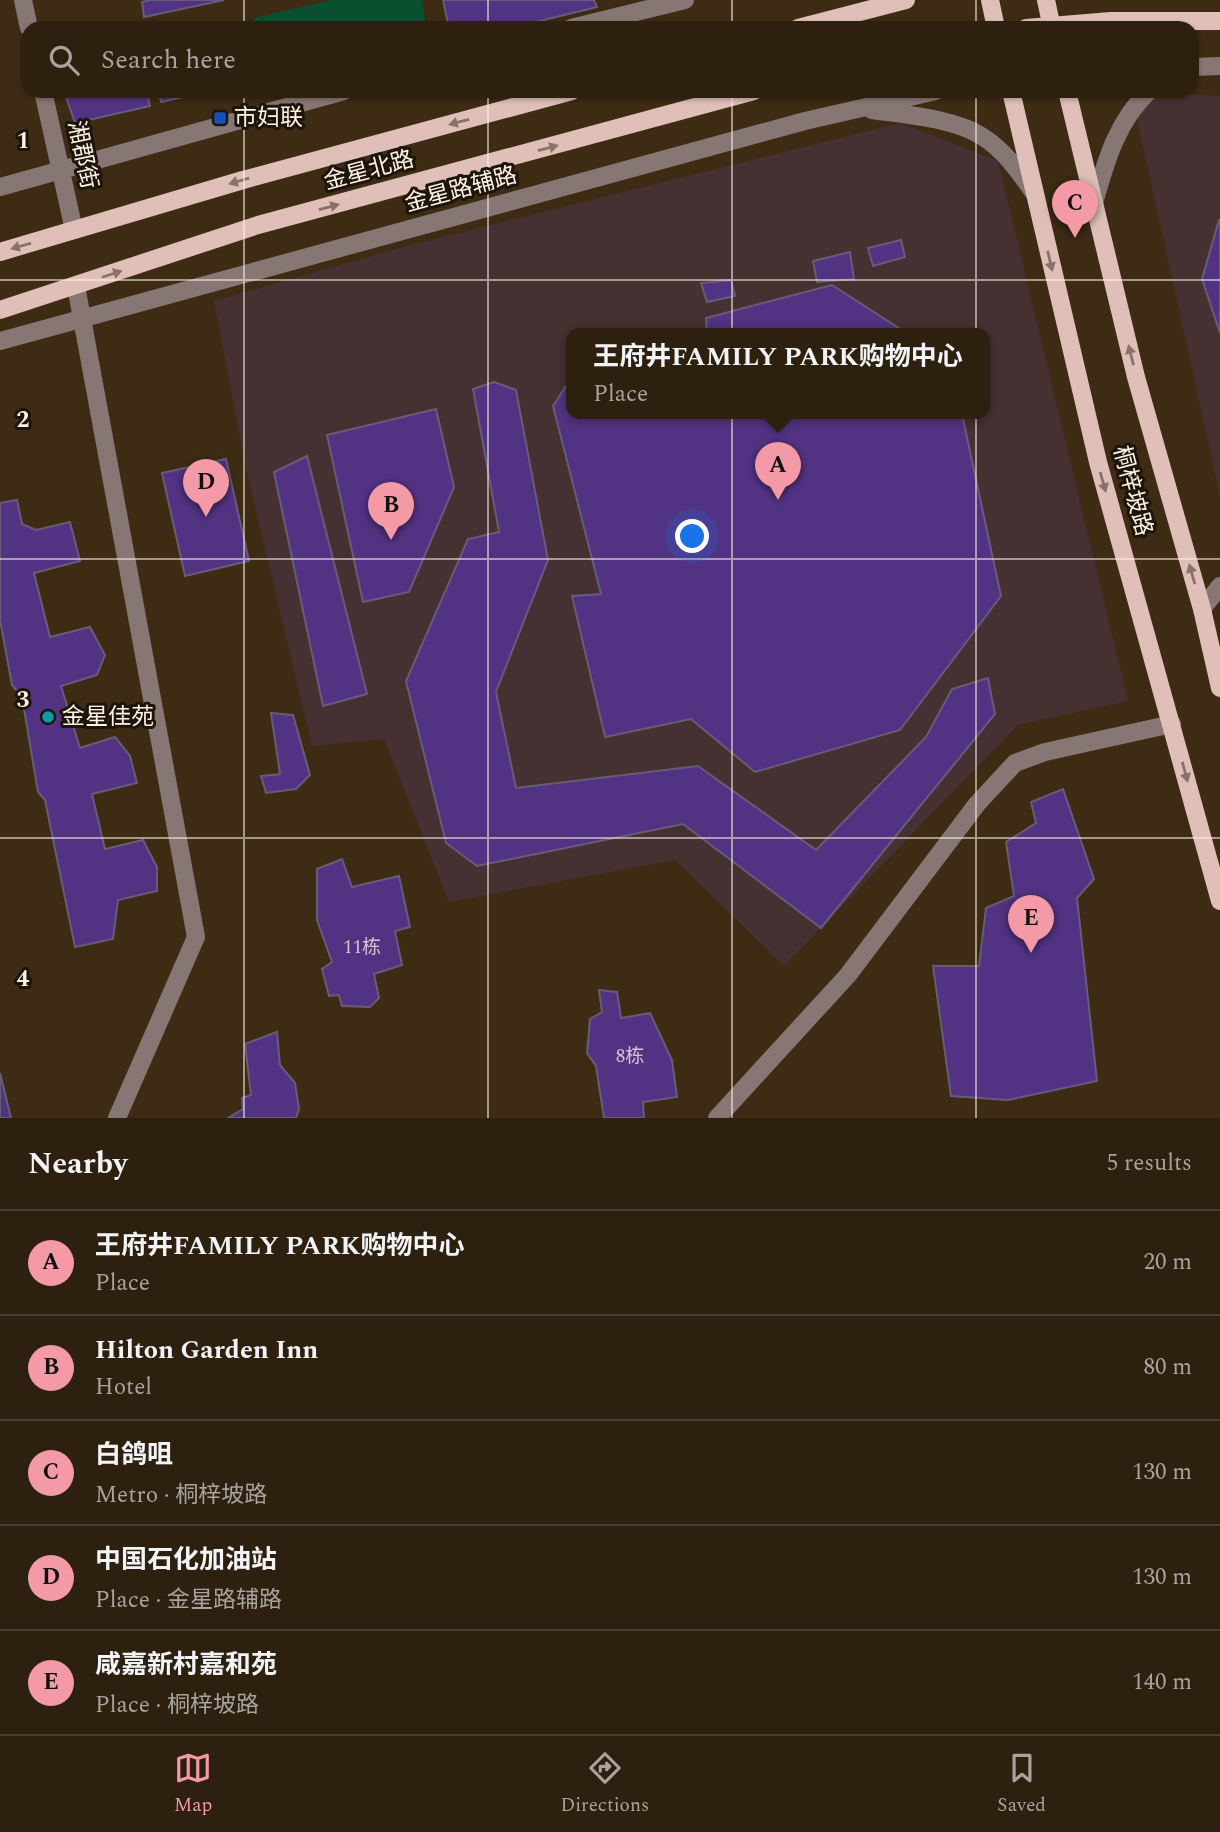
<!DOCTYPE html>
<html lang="en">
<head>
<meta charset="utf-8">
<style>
  :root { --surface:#2e200f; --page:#3a2d1d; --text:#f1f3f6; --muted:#a7a39e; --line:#493e2f; --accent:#f49aa6 }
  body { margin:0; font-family:Spectral,"Noto Sans SC",serif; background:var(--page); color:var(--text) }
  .you { position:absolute; left:693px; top:537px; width:24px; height:24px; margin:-18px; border:5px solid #fff; border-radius:50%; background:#1a73e8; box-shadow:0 0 0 10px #1a73e833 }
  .badge { display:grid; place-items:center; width:46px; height:46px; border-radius:50%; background:var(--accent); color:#111; font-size:23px; font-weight:700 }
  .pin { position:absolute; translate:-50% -58px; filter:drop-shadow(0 2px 4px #0008) }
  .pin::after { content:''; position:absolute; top:37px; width:24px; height:21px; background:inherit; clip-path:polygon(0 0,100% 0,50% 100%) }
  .popup { position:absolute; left:566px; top:328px; width:424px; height:91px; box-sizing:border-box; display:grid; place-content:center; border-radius:14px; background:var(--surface); filter:drop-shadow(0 2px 5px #0005); font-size:23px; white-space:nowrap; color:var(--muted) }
  .popup b { font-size:26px; color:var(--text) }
  .popup::after { content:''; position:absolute; left:50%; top:100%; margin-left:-14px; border:14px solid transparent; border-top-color:var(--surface) }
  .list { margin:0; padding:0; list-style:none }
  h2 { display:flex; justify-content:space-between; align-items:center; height:91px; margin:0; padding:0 28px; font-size:30px }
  h2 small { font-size:23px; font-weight:400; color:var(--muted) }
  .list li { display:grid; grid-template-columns:46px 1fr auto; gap:21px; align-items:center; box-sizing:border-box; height:105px; padding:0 28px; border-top:2px solid var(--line) }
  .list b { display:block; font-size:26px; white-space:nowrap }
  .list p { margin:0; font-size:23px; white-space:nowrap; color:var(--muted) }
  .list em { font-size:23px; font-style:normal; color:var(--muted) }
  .icon { flex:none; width:38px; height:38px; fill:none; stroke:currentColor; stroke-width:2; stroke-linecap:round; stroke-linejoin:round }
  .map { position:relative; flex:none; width:1220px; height:1118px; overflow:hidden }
  .search { position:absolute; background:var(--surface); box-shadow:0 2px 5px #0004; left:21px; right:21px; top:21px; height:77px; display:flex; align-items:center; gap:18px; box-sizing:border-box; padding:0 24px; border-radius:21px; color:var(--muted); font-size:26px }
  .sheet { height:616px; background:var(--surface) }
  nav { display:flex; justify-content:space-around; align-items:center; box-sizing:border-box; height:98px; border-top:2px solid var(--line); background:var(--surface); font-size:19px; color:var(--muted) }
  nav a { display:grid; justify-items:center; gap:4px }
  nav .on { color:var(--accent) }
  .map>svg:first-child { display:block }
</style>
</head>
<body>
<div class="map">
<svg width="1220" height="1118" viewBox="0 0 1220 1118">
  <rect width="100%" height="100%" fill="#3d2b14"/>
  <g fill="#453032" fill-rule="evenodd">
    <path d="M1131 92 1220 96V496Z"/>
    <path d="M900 123 998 161 1128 701 1018 725 784 966 675 860 449 902 384 739 312 746 246 469 214 301 399 248ZM572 334H984V414H572Z"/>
  </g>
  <path fill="#0b4f31" d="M331 0H422L426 28H256L254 18Z"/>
  <g fill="#523383" stroke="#655d78" stroke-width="2">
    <path d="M150 0H224L144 17 142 2Z"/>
    <path d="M443 0H594L597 7 511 28H449Z"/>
    <path d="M64 91H146L150 106 75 123Z"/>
    <path d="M159 91H210L161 102Z"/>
    <path d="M1219 220H1220V333L1202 279Z"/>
    <path d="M901 240 905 257 873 266 868 248Z"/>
    <path d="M850 252 854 279 817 282 813 261Z"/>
    <path d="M731 280 735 296 707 302 701 283Z"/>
    <path d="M832 285 908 334H707L706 318Z"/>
    <path d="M572 377V414H962L1001 596 900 730 755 772 691 719 605 737 572 596 601 594 553 406Z"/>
    <path d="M494 382 516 390 548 560 496 692 516 788 698 766 816 850 926 737 952 689 988 678 995 714 821 928 683 824 477 866 446 843 406 681 468 539 499 532 473 389Z"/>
    <path d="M436 409 454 487 409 592 363 602 327 435Z"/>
    <path d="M307 456 367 694 323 706 274 472Z"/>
    <path d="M226 459 249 561 185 576 162 473Z"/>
    <path d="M17 500 22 524 36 530 70 522 80 561 34 573 50 637 90 627 105 655 97 675 61 686 80 748 115 737 130 756 137 783 92 794 105 849 143 840 157 867V891L118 900 113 939 75 947 45 800 38 792 22 697 12 685 0 620V503Z"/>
    <path d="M271 713 293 715 310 775 296 789 266 793 261 776 280 774Z"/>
    <path d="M1063 789 1094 879 1077 898 1097 1081 1008 1100 951 1096 933 966H979L986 908 1014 896 1006 842 1036 823 1031 802Z"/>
    <path d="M342 859 352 887 399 876 410 927 395 931 402 965 374 974 379 998 370 1007 342 1006 339 995 329 996 322 969 332 962 317 920V869Z"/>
    <path d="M599 990 617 992 621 1018 650 1013 672 1060 677 1097 643 1102 644 1118H604L596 1066 587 1053 590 1019 602 1012Z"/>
    <path d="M277 1032 280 1065 295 1083 299 1109 296 1118H228L243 1109 242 1098 251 1095 245 1044Z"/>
    <path d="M0 1073 11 1118H0Z"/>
  </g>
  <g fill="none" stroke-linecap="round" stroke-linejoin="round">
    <g stroke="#877774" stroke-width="18">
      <path d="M23 0 29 28"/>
      <path d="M571 28 685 0"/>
      <path d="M1192 67 1220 66"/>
      <path d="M43 91 74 230"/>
      <path d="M872 110C905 115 955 118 983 137 1005 151 1020 173 1034 193"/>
      <path d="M0 187 344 91"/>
      <path d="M1094 203C1106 161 1117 121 1149 91"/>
      <path d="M76 286 196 937 117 1118"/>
      <path d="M0 341 805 121 936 91"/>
      <path d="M1202 609 1220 586"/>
      <path d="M717 1118 848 975 977 804 1015 763 1045 752 1172 724"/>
    </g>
    <g stroke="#dfbfb8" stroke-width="18">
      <path d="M990 0 996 28"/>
      <path d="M1046 0 1052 28"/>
      <path d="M798 28 906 0"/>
      <path d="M1026 28 1111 21H1220"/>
      <path d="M1011 91 1098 462 1220 901"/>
      <path d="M1067 91 1136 377 1202 609 1220 688"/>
      <path d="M0 252 243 180 572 91"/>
      <path d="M0 310 258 225 754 91"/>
    </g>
  </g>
  <defs><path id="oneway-solid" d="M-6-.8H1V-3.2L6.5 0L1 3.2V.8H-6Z" transform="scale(1.75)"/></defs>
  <g fill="#88726a">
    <use href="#oneway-solid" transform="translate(459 122) rotate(165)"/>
    <use href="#oneway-solid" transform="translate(548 148) rotate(-15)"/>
    <use href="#oneway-solid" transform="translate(239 181) rotate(164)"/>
    <use href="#oneway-solid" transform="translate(329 207) rotate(-15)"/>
    <use href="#oneway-solid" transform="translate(21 246) rotate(164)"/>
    <use href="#oneway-solid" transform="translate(1050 261) rotate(77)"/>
    <use href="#oneway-solid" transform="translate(112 274) rotate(-18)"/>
    <use href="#oneway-solid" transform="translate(1131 355) rotate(-104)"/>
    <use href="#oneway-solid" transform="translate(1103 482) rotate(74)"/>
    <use href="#oneway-solid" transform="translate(1192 574) rotate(-106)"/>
    <use href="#oneway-solid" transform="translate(1185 772) rotate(75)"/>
  </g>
  <path fill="none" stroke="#fef3e5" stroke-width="2" stroke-opacity="0.55" d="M244 0V28M488 0V28M732 0V28M976 0V28M244 91V1118M488 91V1118M732 91V1118M976 91V1118M0 280H1220M0 559H1220M0 838H1220"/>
  <rect fill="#1a4fb4" stroke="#1d150b" stroke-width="2.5" x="213" y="111" width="14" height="14" rx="3.5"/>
  <circle fill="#0f9aa8" stroke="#1d150b" stroke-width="2.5" cx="48" cy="717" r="7"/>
  <g text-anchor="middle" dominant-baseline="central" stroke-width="6" stroke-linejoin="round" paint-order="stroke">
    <g font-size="19" fill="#d3c3cc">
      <text x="362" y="947">11栋</text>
      <text x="630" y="1056">8栋</text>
    </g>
    <g font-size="23" fill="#fef3e5" stroke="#1d150b" text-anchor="start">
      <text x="234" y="118">市妇联</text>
      <text x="62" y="717">金星佳苑</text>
    </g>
    <g font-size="23" fill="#fef3e5" stroke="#1d150b">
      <text transform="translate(82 155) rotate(78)">湘郡街</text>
      <text transform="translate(369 171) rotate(-15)">金星北路</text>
      <text transform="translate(461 190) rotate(-15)">金星路辅路</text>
      <text transform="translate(1132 491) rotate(75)">桐梓坡路</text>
    </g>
  </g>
  <g font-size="23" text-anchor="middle" font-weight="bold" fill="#fef3e5" stroke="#1d150b" stroke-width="6" stroke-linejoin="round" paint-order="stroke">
    <text x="23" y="148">1</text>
    <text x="23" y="427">2</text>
    <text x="23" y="707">3</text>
    <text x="23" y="986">4</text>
  </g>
</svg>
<div class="you"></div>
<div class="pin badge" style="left:778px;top:500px">A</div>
<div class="popup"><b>王府井FAMILY PARK购物中心</b>Place</div>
<div class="pin badge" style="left:391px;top:540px">B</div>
<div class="pin badge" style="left:1075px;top:238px">C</div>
<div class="pin badge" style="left:206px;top:517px">D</div>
<div class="pin badge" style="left:1031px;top:953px">E</div>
<div class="search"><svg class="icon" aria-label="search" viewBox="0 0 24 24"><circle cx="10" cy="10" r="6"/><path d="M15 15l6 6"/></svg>Search here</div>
</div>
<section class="sheet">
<h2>Nearby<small>5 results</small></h2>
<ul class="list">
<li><span class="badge">A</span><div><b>王府井FAMILY PARK购物中心</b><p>Place</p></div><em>20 m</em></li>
<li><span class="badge">B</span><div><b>Hilton Garden Inn</b><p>Hotel</p></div><em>80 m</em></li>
<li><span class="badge">C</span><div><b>白鸽咀</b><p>Metro · 桐梓坡路</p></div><em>130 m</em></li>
<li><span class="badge">D</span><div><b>中国石化加油站</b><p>Place · 金星路辅路</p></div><em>130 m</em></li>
<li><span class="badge">E</span><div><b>咸嘉新村嘉和苑</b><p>Place · 桐梓坡路</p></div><em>140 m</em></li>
</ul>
</section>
<nav>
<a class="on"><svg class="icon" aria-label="map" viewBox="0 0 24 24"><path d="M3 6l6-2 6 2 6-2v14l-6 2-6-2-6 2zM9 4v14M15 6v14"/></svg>Map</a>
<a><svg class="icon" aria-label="directions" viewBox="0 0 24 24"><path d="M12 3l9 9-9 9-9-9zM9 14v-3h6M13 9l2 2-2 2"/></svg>Directions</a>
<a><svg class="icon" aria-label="saved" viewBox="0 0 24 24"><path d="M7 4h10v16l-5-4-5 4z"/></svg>Saved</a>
</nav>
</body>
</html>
